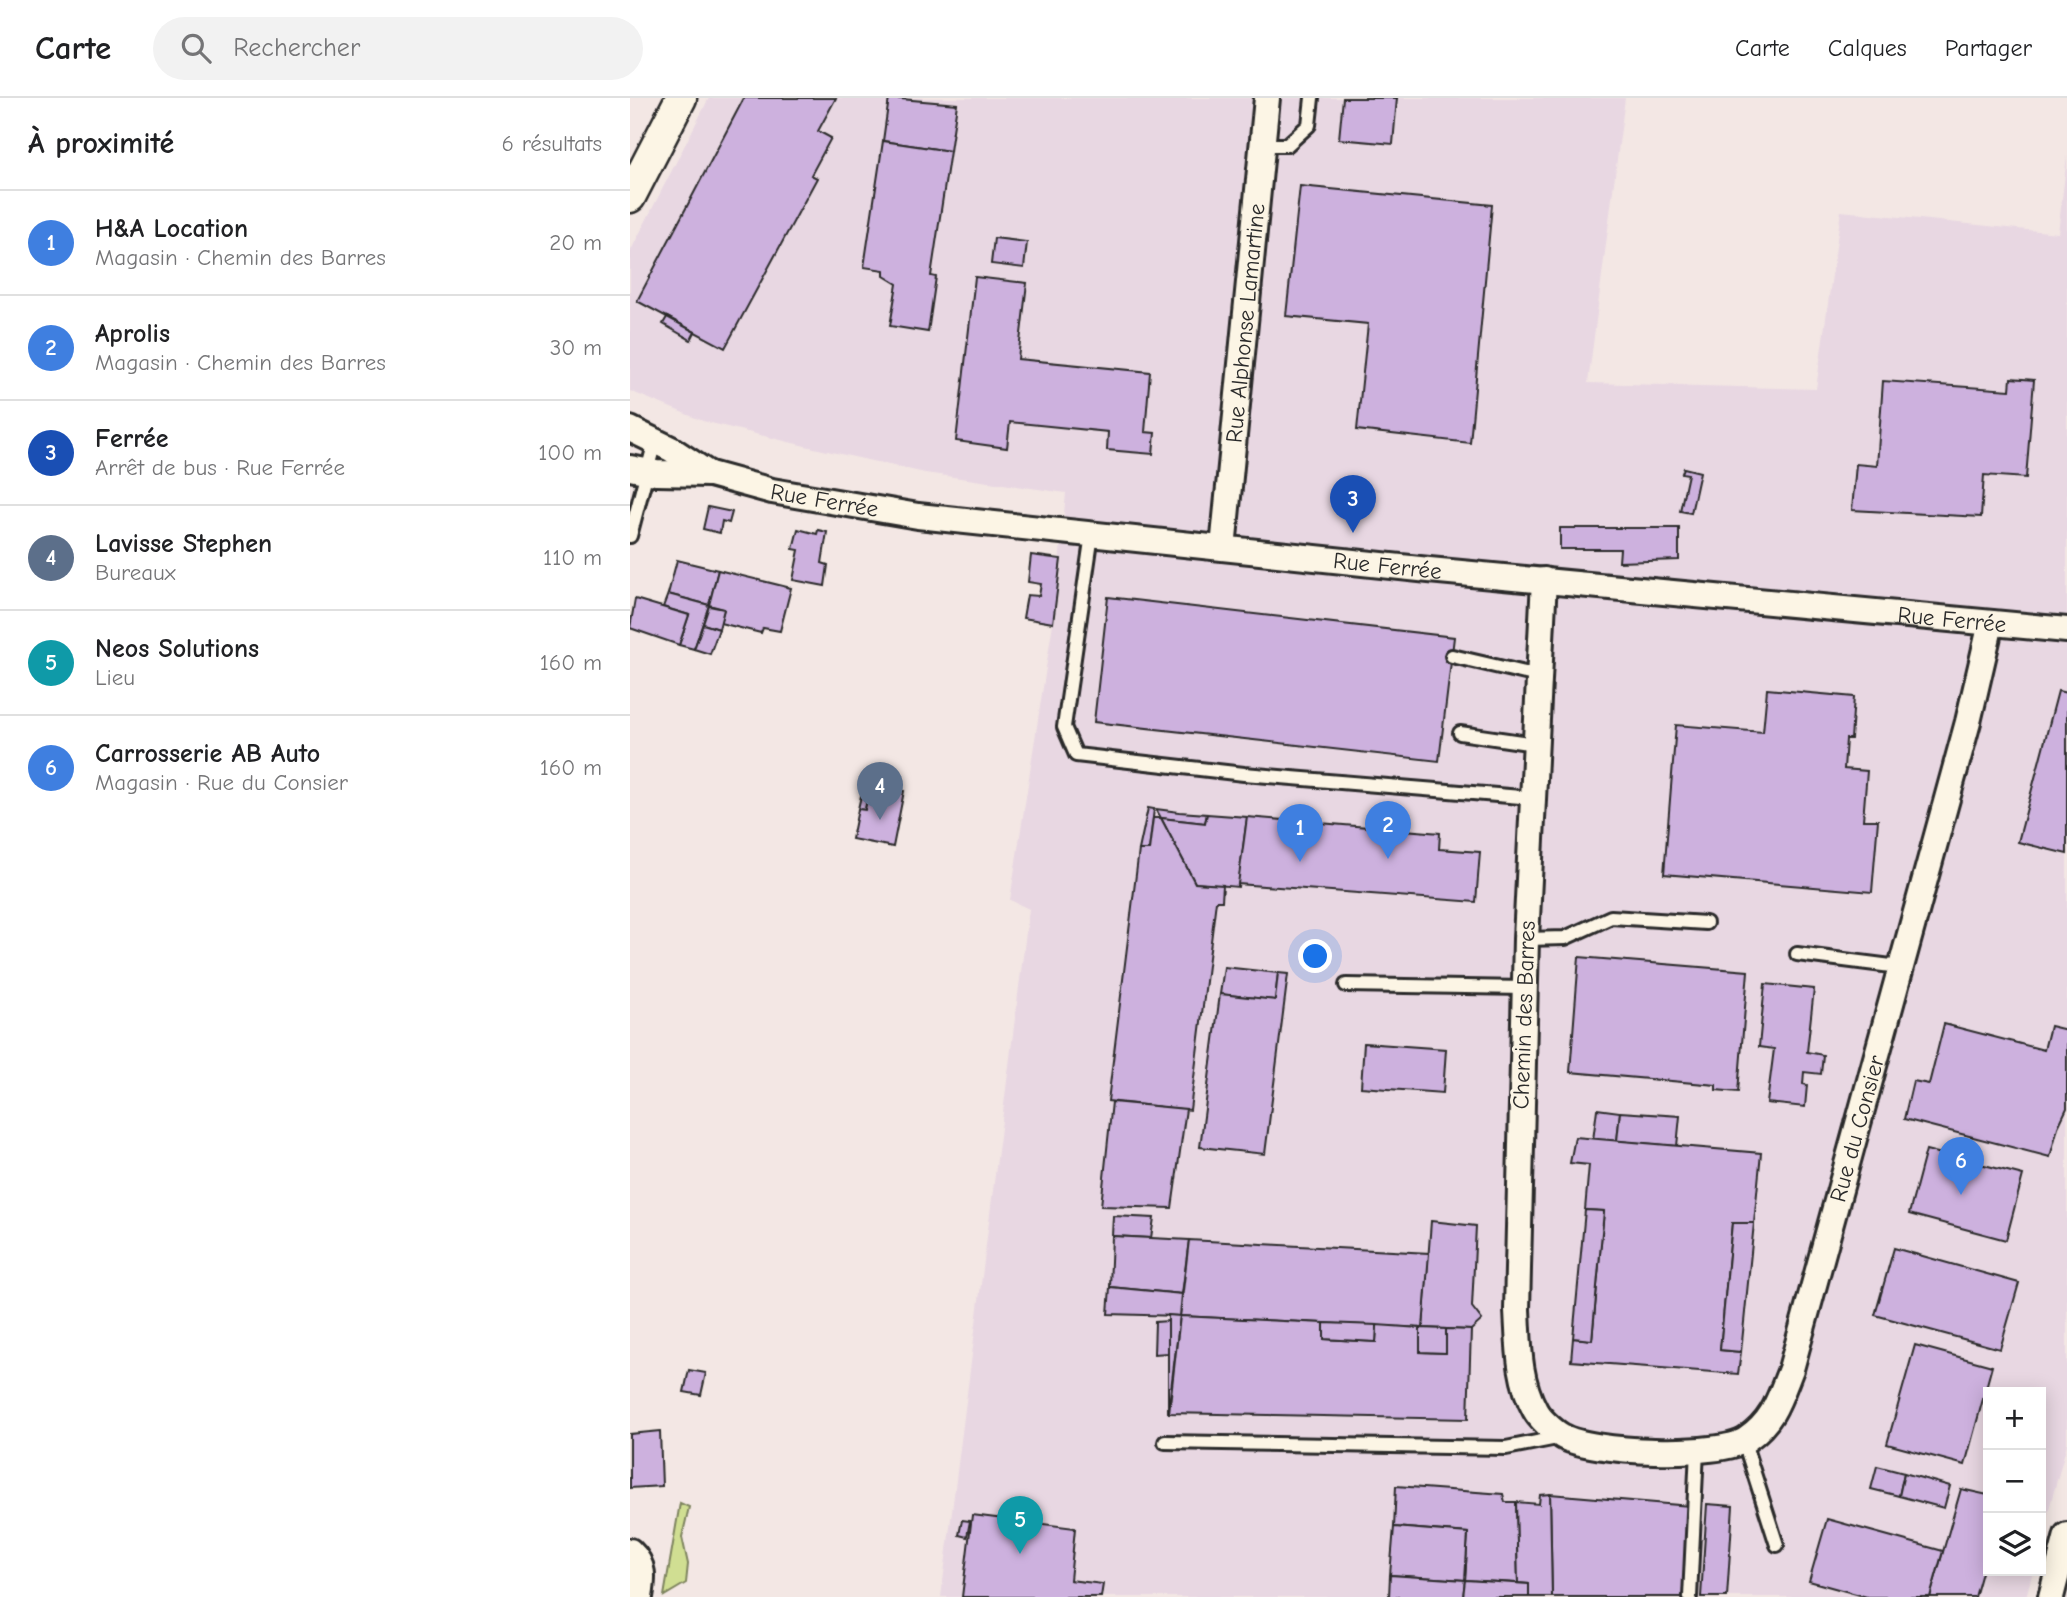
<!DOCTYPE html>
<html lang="fr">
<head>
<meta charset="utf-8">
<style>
  :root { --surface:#fff; --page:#f2f2f2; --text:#202124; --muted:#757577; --line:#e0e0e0; --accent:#db2777 }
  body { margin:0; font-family:"Comic Neue",sans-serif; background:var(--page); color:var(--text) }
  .controls { position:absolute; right:21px; bottom:21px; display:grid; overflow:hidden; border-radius:0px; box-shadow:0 4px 18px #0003 }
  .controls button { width:63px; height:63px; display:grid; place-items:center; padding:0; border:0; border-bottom:2px solid var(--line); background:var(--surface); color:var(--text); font:35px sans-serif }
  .you { position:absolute; left:686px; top:859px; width:24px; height:24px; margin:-18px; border:5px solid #fff; border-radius:50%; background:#1a73e8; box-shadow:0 0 0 10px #1a73e833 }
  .badge { display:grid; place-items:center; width:46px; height:46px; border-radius:50%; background:var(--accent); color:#fff; font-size:23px; font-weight:700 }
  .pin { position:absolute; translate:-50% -58px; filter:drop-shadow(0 2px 4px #0008) }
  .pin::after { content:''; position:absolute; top:37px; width:24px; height:21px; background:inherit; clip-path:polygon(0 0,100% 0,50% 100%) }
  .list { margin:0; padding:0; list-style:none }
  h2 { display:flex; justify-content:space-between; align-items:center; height:91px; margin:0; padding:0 28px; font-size:30px }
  h2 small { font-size:23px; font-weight:400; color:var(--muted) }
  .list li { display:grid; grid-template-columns:46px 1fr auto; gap:21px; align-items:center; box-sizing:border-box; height:105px; padding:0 28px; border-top:2px solid var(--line) }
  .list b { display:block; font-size:26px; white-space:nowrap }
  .list p { margin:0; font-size:23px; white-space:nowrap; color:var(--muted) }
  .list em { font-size:23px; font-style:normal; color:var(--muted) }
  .icon { flex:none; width:38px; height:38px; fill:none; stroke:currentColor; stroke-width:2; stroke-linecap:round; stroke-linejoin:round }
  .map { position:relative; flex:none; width:1437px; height:1499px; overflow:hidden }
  header { display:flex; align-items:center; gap:42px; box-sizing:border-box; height:98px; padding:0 35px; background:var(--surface); border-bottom:2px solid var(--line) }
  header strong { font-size:33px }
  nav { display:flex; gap:38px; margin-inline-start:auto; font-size:24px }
  .search { width:490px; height:63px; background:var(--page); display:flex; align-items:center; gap:18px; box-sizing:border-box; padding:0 24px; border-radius:38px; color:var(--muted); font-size:26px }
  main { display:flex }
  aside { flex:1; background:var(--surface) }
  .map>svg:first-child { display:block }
</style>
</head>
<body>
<header>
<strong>Carte</strong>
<div class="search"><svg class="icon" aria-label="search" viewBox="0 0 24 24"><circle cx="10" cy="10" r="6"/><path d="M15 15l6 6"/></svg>Rechercher</div>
<nav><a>Carte</a><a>Calques</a><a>Partager</a></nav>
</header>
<main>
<aside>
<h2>À proximité<small>6 résultats</small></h2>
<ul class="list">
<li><span class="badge" style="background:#3f7fe0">1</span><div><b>H&amp;A Location</b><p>Magasin · Chemin des Barres</p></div><em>20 m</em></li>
<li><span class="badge" style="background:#3f7fe0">2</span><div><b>Aprolis</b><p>Magasin · Chemin des Barres</p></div><em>30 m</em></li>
<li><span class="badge" style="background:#1a4fb4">3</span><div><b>Ferrée</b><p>Arrêt de bus · Rue Ferrée</p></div><em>100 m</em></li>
<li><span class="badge" style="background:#5c6f8a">4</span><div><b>Lavisse Stephen</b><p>Bureaux</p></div><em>110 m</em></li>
<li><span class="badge" style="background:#0f9aa8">5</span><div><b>Neos Solutions</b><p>Lieu</p></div><em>160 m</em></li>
<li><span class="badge" style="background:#3f7fe0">6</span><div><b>Carrosserie AB Auto</b><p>Magasin · Rue du Consier</p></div><em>160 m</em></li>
</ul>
</aside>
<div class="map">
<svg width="1437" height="1499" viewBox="0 0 1437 1499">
  <rect width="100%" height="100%" fill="#f3e7e4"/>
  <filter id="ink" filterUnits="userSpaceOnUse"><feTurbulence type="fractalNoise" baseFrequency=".0143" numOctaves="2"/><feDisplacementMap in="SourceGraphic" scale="14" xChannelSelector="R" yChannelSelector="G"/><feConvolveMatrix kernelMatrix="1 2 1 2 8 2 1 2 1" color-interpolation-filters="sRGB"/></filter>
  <g filter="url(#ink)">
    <path fill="#e8d7e2" d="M79 0H995L958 285 1186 291 1211 113 1428 135 1437 58V1346L1411 1440V1294H1358V1473H1403L1396 1499H311L399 811 380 802 423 525 436 395 295 375 171 347 73 323 0 293V154Z"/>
    <path fill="#d0de92" stroke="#7e845e" stroke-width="2" d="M50 1405 59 1409 52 1439 58 1466 56 1485 34 1498Z"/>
    <g fill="#cdb1de" stroke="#2b2b2b" stroke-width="2">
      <path d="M114 0H206L188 33 201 40 181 77 187 80 95 250 7 203Z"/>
      <path d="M259 0 327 6 320 53 253 43Z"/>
      <path d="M713 0H767L763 46 709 41Z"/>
      <path d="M253 43 320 53 301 178 306 179 298 234 260 228 267 186 254 178V172L234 169Z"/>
      <path d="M670 88 862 107 840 345 727 332 738 226 656 218Z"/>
      <path d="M364 140 397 144 394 170 361 166Z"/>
      <path d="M345 179 397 185 388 261 520 274 515 334 525 335 523 356 477 352 478 334 380 324 377 350 326 343Z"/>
      <path d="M37 219 65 234 61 242 33 226Z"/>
      <path d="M1381 280 1404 282 1396 380 1354 377 1351 419 1222 412 1226 366 1247 368 1253 283 1380 292Z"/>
      <path d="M1054 370 1070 374 1061 415 1050 413 1058 376 1052 375Z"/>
      <path d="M78 409 102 414 99 425 92 423 90 435 73 431Z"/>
      <path d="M930 430H1049V462L989 464 990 451H930Z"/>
      <path d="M168 431 187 436 188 432 197 434 192 465 198 467 195 488 163 482 169 452 163 451Z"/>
      <path d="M401 457 431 461 423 525 393 520 397 497 409 498 411 486 398 484Z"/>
      <path d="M47 462 88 472 79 507 38 496Z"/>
      <path d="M88 472 161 490 150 533 133 530 131 535 90 525 94 511 79 507Z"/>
      <path d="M38 496 79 507 64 551 49 547 59 517 33 509Z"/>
      <path d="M478 499 824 539 809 663 464 624Z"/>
      <path d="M5 501 59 517 49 547 0 530Z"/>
      <path d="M79 508 94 511 89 531 73 526Z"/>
      <path d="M73 526 89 531 80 556 64 551Z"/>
      <path d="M1137 591 1224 599 1221 641H1216L1214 671 1237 673 1233 722H1248L1242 794 1034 776 1046 627 1133 634Z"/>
      <path d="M1428 593 1437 595V756L1388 744Z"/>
      <path d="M234 685 240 686 235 712 228 711Z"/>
      <path d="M240 686 274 693 263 749 222 741 228 711 235 712Z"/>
      <path d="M518 710 524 711 519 752H509Z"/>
      <path d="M526 711 549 714 577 716 575 725 531 720Z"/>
      <path d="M577 716 617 719 608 789 565 785 531 720 575 725Z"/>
      <path d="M617 719 810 735 809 751 850 754 846 804 608 786Z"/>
      <path d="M523 720H531L565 785 593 787 592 803H586L560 1012 478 1003 509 752H519Z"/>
      <path d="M949 859 1118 873 1108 994 1086 992V987L940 974Z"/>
      <path d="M594 869 648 875 645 902 590 896Z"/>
      <path d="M648 875 658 876 635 1056 570 1049 590 896 645 902Z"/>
      <path d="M1135 886 1184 891 1177 954 1193 957 1191 976 1174 974 1173 986 1177 987 1175 1009 1137 1005 1144 951 1129 949Z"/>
      <path d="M1314 926 1414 952 1420 928 1437 932V1010L1428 1029 1420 1059 1274 1021 1283 983 1299 986Z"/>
      <path d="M734 945 816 951 813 995 731 989Z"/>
      <path d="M482 1004 556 1011 542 1110 471 1108Z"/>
      <path d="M967 1011 990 1014 987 1043 963 1042Z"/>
      <path d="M990 1014 1050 1018 1047 1048 987 1043Z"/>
      <path d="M945 1039 1131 1055 1124 1125H1102L1090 1252 1111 1254 1108 1276 941 1263 943 1240 962 1242 974 1113 955 1112 959 1067 940 1065Z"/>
      <path d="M1296 1052 1393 1077 1376 1142 1279 1116Z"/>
      <path d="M955 1112 974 1113 962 1242 943 1240Z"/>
      <path d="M483 1118 524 1120 521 1140 482 1138Z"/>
      <path d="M801 1123 846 1128 842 1209 852 1222 841 1232 793 1230Z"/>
      <path d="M1102 1125H1124L1111 1254 1090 1252Z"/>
      <path d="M482 1138 559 1142 552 1196 480 1189Z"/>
      <path d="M559 1142 799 1155 793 1230 550 1218Z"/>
      <path d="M1264 1150 1389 1185 1370 1251 1245 1217Z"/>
      <path d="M480 1189 552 1196 550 1218 478 1216Z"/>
      <path d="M538 1217 550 1218 538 1315Z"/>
      <path d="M550 1218 694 1225V1241L746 1244 747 1227 790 1230V1254L816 1255V1231L841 1232 838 1321 539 1315Z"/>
      <path d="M538 1223V1255L524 1256 525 1224Z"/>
      <path d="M694 1225 747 1227 746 1244 694 1241Z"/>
      <path d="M790 1230 816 1231V1255L790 1254Z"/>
      <path d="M1285 1247 1362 1268 1335 1367 1257 1346Z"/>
      <path d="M59 1272 76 1275 71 1297 54 1294Z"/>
      <path d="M30 1333 32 1388 0 1390V1336Z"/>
      <path d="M1247 1368 1274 1375 1269 1398 1241 1391Z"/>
      <path d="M1274 1375 1320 1388 1314 1410 1269 1398Z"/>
      <path d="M766 1388 873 1396 875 1404H886L888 1485 835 1482 838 1435 764 1429Z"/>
      <path d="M1331 1391 1358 1397V1453L1345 1499H1300Z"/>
      <path d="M920 1396 1060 1408 1054 1499H922Z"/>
      <path d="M920 1396 922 1499H899V1486L888 1485 886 1404 909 1406 910 1397Z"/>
      <path d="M1077 1406 1103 1408 1097 1499H1071Z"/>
      <path d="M342 1417 445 1430 440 1482 473 1486 471 1499H332Z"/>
      <path d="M1197 1421 1313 1453 1300 1499H1237L1179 1483Z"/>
      <path d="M332 1422 340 1423 337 1439 329 1437Z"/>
      <path d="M764 1429 838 1435 835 1482 760 1477Z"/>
      <path d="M760 1477 835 1482 833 1499H759Z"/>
      <path d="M835 1482 899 1486V1499H833Z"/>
    </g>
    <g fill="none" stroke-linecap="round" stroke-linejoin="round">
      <defs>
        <g id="service">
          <path d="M633 47H657L679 27 682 0"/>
          <path d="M462 436 434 629 446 657 614 676 903 700"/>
          <path d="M0 438 25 343"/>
          <path d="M822 558 908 578"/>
          <path d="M830 635 905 646"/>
          <path d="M896 841 935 840 981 819 1076 825"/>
          <path d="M1167 856 1269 869"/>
          <path d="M716 887 895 890"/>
          <path d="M535 1344 876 1350 932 1339"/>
          <path d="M1114 1344 1147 1447"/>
          <path d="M1060 1499 1067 1352"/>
        </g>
        <g id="minor">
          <path d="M0 331 41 351 79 376"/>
          <path id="s1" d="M0 370 26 375 80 376 142 393 288 418 799 472 1437 532"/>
          <path id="s2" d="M593 450 637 0"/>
          <path id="s3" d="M914 482 896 841 887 1212C889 1246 888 1281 905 1312 909 1320 923 1333 932 1338 959 1355 1091 1360 1117 1341 1144 1322 1149 1301 1161 1271L1338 624 1361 525"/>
          <path d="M0 1453C15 1467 13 1480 10 1499"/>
          <path d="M1421 1499 1437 1437"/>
        </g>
        <path id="tertiary" d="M0 99 51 0"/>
      </defs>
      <use href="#service" stroke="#2b2b2b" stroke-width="18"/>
      <use href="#minor" stroke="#2b2b2b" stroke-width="30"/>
      <use href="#tertiary" stroke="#2b2b2b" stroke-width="35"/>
      <use href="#service" stroke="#fcf5e5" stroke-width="12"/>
      <use href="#minor" stroke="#fcf5e5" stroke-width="24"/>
      <use href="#tertiary" stroke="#fcf5e5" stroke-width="30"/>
    </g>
  </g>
  <g text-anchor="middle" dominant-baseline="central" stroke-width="6" stroke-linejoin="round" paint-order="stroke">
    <g font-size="23" fill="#2b2b2b" stroke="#fcf5e5">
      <text stroke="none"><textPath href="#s2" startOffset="226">Rue Alphonse Lamartine</textPath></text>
      <text stroke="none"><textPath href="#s1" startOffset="198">Rue Ferrée</textPath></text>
      <text stroke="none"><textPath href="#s1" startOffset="765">Rue Ferrée</textPath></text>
      <text stroke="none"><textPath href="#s1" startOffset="1332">Rue Ferrée</textPath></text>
      <text transform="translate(894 917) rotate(-88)">Chemin des Barres</text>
      <text stroke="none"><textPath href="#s3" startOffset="1393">Rue du Consier</textPath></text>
    </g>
  </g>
</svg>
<div class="controls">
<button>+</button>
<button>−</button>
<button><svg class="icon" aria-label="layers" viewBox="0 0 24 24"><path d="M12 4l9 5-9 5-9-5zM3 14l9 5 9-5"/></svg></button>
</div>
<div class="you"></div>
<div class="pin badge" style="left:670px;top:764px;background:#3f7fe0">1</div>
<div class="pin badge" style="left:758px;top:761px;background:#3f7fe0">2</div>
<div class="pin badge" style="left:723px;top:435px;background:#1a4fb4">3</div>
<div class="pin badge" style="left:250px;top:722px;background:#5c6f8a">4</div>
<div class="pin badge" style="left:390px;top:1456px;background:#0f9aa8">5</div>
<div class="pin badge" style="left:1331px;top:1097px;background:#3f7fe0">6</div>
</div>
</main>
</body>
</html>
